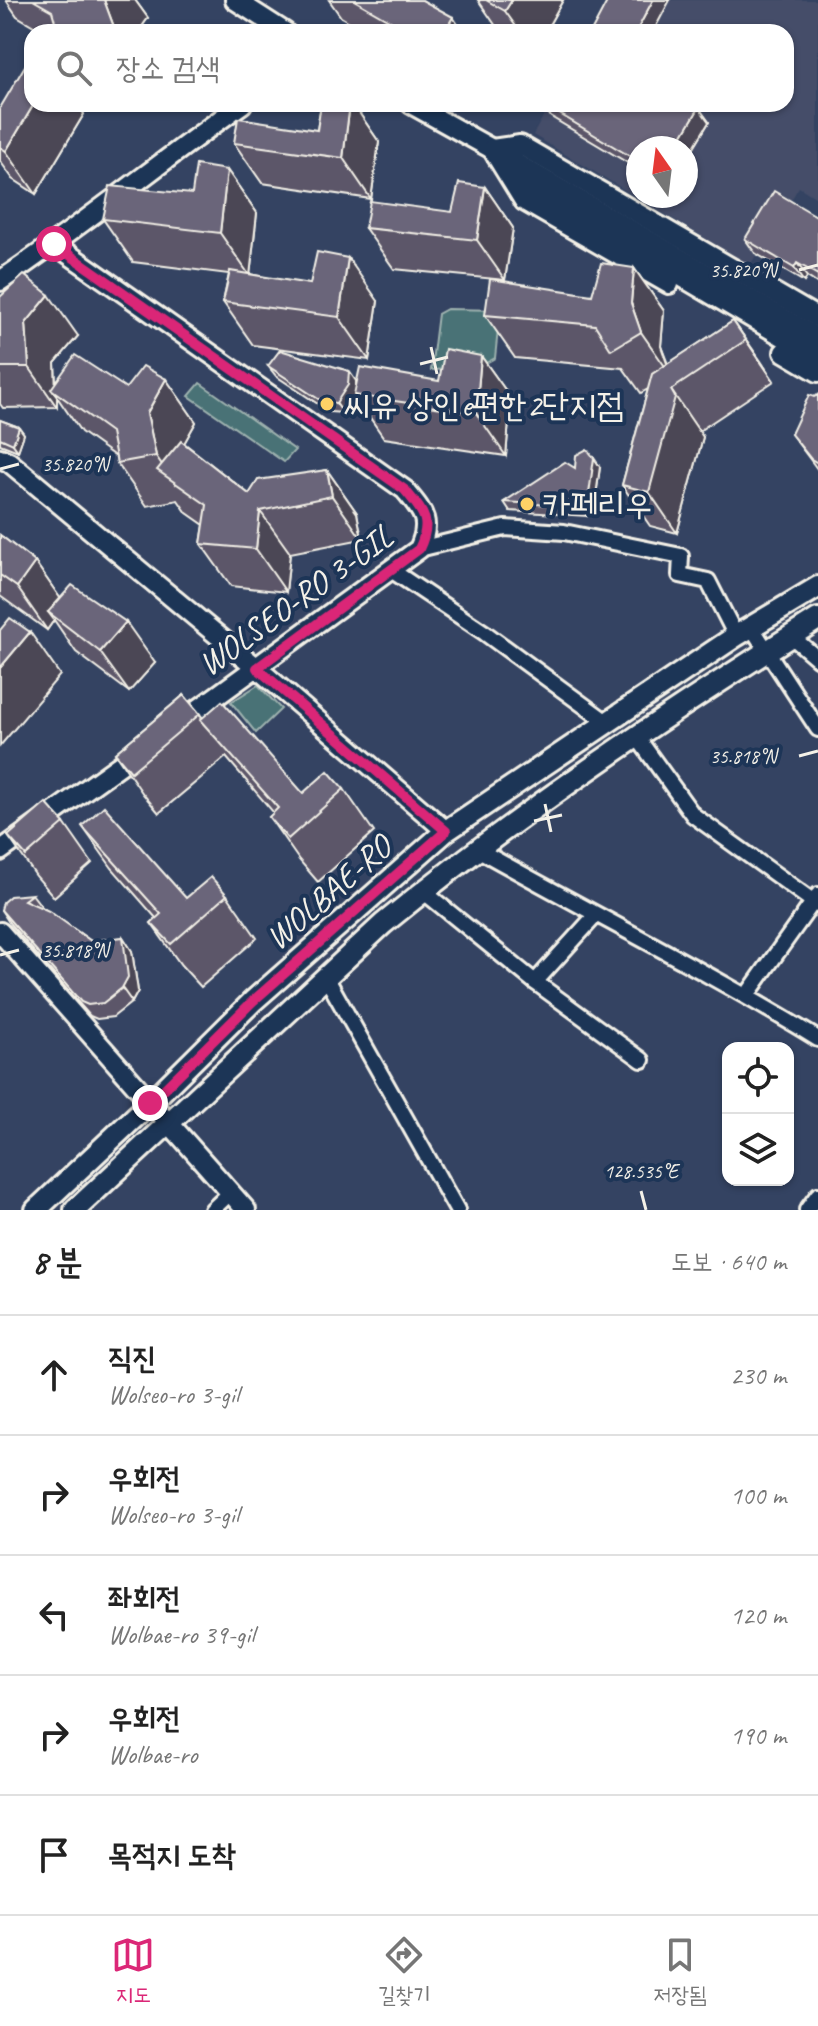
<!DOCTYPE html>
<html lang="ko">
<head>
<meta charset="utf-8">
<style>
  :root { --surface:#fff; --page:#f6f6f6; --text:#222; --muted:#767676; --line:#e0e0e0; --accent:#db2777 }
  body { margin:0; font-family:Caveat,"Poor Story",sans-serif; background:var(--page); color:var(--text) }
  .controls { position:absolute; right:24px; bottom:24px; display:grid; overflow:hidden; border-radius:16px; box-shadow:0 2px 6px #0004 }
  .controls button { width:72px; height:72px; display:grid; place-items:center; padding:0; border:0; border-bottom:2px solid var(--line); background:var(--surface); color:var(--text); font:40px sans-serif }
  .compass { position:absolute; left:626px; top:136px; width:72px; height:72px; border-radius:50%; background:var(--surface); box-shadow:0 2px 6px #0004; rotate:346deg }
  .stop { position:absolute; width:24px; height:24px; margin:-18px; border:6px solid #db2777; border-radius:50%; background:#fff }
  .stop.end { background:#db2777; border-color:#fff; box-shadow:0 2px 8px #0008 }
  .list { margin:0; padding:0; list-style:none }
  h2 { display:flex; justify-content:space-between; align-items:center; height:104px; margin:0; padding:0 32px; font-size:34px }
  h2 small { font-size:26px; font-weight:400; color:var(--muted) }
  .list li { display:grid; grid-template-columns:52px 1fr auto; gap:24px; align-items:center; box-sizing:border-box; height:120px; padding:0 32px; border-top:2px solid var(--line) }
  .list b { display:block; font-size:30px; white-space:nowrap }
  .list p { margin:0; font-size:26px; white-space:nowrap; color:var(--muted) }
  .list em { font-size:26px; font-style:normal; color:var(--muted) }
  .icon { flex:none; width:44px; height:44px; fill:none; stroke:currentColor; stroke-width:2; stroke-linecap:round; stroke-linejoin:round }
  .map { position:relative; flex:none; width:818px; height:1210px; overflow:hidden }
  .search { position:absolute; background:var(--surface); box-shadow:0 2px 6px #0004; left:24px; right:24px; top:24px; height:88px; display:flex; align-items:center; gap:20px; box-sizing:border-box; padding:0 28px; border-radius:24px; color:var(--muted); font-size:30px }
  .sheet { height:704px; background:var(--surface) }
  nav { display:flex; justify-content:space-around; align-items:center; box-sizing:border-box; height:112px; border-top:2px solid var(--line); background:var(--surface); font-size:22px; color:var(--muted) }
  nav a { display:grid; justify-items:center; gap:4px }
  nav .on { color:var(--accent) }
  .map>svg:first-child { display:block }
</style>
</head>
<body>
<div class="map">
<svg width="818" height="1210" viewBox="0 0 818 1210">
  <rect width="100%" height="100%" fill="#344362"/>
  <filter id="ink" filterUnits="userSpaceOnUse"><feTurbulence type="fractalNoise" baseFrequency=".0125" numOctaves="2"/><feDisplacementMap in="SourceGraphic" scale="16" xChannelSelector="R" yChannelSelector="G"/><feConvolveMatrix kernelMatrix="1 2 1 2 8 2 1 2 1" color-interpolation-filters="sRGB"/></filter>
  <g filter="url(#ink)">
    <path fill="#444d69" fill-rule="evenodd" d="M610 0H818V199L799 187 750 265 533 135 550 104H786V32H592ZM638 148H686V196H638Z"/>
    <g fill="#497276" stroke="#9eb2af" stroke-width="2">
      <path d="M447 309 500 310 495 358 477 368 431 370 438 314Z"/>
      <path d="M200 383 295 450 284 462 189 396Z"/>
      <path d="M258 685 281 709 256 733 231 702Z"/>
    </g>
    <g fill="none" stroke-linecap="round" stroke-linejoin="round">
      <defs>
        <g id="street">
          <path d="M419 549 505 528 564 532 681 556 680 575 708 581 736 636"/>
          <path d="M391 570 485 633 608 723"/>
          <path d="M752 628 818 729"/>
          <path d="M791 636 818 659"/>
          <path d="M637 737 693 815 818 905"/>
          <path d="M477 849C591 913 707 971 818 1039"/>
          <path d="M423 891 535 982 642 1060"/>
          <path d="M326 977 457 1210"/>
          <path d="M535 982 595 916"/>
          <path d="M747 995 818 895"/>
          <path d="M212 1210 230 1193"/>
          <path d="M807 1210 818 1195"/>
        </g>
        <g id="secondary">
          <path d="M235 0 285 32"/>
          <path d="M411 104 492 149 524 201 669 284"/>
          <path d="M492 149 520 145 818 318"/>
          <path d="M54 244 405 490C423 512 432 520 419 549L178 724"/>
          <path d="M0 281C83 225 160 162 242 104"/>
          <path d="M818 338 492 149 529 187 818 357"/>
          <path d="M784 352 818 372"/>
          <path d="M0 458 9 462 257 668 446 831"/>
          <path d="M0 851 141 750"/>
          <path d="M0 932 246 1210"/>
        </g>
        <g id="primary">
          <path d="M36 1210 150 1103 253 1001 446 831 736 636 818 587"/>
          <path d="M75 1210 383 924C520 812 668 713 818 619"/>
        </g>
      </defs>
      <use href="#street" stroke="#f4f1e8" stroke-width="20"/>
      <use href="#secondary" stroke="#f4f1e8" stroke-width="24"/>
      <use href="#primary" stroke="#f4f1e8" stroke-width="26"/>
      <use href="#street" stroke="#1d3557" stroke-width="14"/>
      <use href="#secondary" stroke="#1d3557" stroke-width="18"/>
      <use href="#primary" stroke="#1d3557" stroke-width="20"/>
    </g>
    <g fill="#5c5769" stroke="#f4f1e8" stroke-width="2">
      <path d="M6 0H135L148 18 138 32H44L17 16Z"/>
      <path d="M329 0H422L463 32H367L341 17Z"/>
      <path d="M478 0H563L545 32H500Z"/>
      <path d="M32 104H77L84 114 36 194 13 179 0 161V108Z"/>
      <path d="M321 104H353L379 142 371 199 262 183 234 143 317 130Z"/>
      <path d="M542 104 699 108 709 122 686 160V148H638V169L551 117Z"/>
      <path d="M227 170 257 213 250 274 378 301 369 360 253 345 223 302 229 274 133 262 103 219 192 194Z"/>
      <path d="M485 187 513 228 505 280 394 269 365 228 452 212Z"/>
      <path d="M818 217V284L807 277 804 282 755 253 745 239Z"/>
      <path d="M634 268 664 311 661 346 668 364 733 321 774 381 699 431 703 437 677 533 650 526 622 485 648 389 641 393 623 368 515 358 485 315 592 295Z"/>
      <path d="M0 297 78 336 55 363 56 382 126 388 166 379 196 422 184 443 249 494 327 470 357 513 362 539 290 553 286 592 231 586 201 544 204 525 187 513 178 500 147 506 117 463 116 457 81 432 57 397V407L3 408 0 404Z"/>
      <path d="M481 356 511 398 506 456 384 438 355 396 343 413 330 412 276 376 268 366 356 381H439Z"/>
      <path d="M818 395V470L791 434 814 397Z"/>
      <path d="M0 420 19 427 24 434 18 451 0 444Z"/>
      <path d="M600 467 595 503 587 516 510 511 504 502 575 468Z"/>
      <path d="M0 535 35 562 60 598 155 663 129 692 76 652 54 620 47 630 0 596Z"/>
      <path d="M184 695 203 718 303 793 344 789 374 832 318 882 299 860 269 817 274 813 226 757 159 813 143 794 115 753Z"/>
      <path d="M64 823 92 863 54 897 36 876 8 836Z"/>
      <path d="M82 826 186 898 227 895 257 938 201 987 181 965 151 923 156 918 112 868Z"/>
      <path d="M32 894 42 907 91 941 123 937 132 951 138 991 132 1002 113 1017 97 1019 90 1016 10 924 1 910Z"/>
    </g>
    <g fill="#4b4755" stroke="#f4f1e8" stroke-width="2">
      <path d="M104 0H135L148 18 138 32H116Z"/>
      <path d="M512 0H563L545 32H520L505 11Z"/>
      <path d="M653 0H670L653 32H636Z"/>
      <path d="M453 17 463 32H444Z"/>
      <path d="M34 104H77L84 114 36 194 6 151Z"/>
      <path d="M350 104H353L379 142 371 199 343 158Z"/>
      <path d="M699 108 709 122 686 160V148H675Z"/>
      <path d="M227 170 257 213 250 276 220 233Z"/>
      <path d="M485 187 513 228 505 280 477 240Z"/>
      <path d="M348 258 378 301 369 360 339 317Z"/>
      <path d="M797 263 807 277 804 282 794 268Z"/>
      <path d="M634 268 664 311 661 346 671 375 641 332 631 303Z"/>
      <path d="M49 295 78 336 55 363 56 393 51 389 57 397V407L29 367 26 323Z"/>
      <path d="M733 321 761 361 774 381 746 340Z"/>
      <path d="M481 356 511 398 506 456 476 413Z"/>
      <path d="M349 371 356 381V396L343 413 336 403Z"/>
      <path d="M166 379 196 422 177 456 175 483 156 456 147 413Z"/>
      <path d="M671 390 703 437 677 533 649 492Z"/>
      <path d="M19 427 24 434 18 451 13 444Z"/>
      <path d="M594 458 600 467 595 503 587 516 581 507Z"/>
      <path d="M327 470 357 513 362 539 332 496Z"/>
      <path d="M260 511 290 553 286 592 256 549Z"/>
      <path d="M35 562 65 605 48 612 54 620 47 630 17 587Z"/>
      <path d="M126 622 155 663 129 692 100 652Z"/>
      <path d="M30 632 60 675 0 746V668Z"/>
      <path d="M123 937 132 951 138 991 132 1002 122 988Z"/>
    </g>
    <g fill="#6b657a" stroke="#f4f1e8" stroke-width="2">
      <path d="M33 0H104L115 30 109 32H58L52 11Z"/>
      <path d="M354 0H422L453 17 444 32H410Z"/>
      <path d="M486 0H512L505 11Z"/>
      <path d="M608 0H653L636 32H591Z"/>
      <path d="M29 59 32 60V104H34L6 151 0 147V108Z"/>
      <path d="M321 104H350L343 158 234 143 238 118 317 130Z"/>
      <path d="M543 104H691L699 108 675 148H638V161Z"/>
      <path d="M196 165 227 170 220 233 103 219 110 186 192 194Z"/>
      <path d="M459 183 485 187 477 240 365 228 370 201 452 212Z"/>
      <path d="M774 191 818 217V275L797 263 794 268 745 239Z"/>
      <path d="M317 252 348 258 339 317 223 302 230 271 310 284Z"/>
      <path d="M601 263 634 268 631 303 641 332 611 350 595 325 485 315 490 279 592 295Z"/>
      <path d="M24 275 49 295 26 323 29 367H0V297Z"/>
      <path d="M733 321 746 340 671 390 675 397 649 492 622 485 652 374Z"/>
      <path d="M445 349 481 356 476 413 354 395 360 367 439 381Z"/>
      <path d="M280 350 349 371 348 385 336 403 323 402 268 366Z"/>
      <path d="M75 355 126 388 143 366 166 379 147 413 156 456 117 463 111 432 51 389Z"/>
      <path d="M809 395 814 397 818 395V463L811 459 791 434Z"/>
      <path d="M0 420 19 427 13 444 0 438Z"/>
      <path d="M181 441 249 494 258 480 327 470 332 496 260 511 256 549 201 544 207 505 157 470Z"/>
      <path d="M587 449 594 458 589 494 581 507 504 502 565 462 575 468 576 455Z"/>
      <path d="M0 535 35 562 17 587 0 575Z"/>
      <path d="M72 585 126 622 100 652 48 612Z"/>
      <path d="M10 618 30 632 0 668V630Z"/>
      <path d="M184 695 200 714 131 772 115 753Z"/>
      <path d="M222 701 303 793 328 771 344 789 288 839 269 817 278 808 200 720Z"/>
      <path d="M46 803 64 823 26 856 8 836Z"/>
      <path d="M104 806 186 898 211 877 227 895 171 944 151 923 161 914 82 826Z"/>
      <path d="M32 894 24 900 49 911 91 941 123 937 128 977 122 988 103 1003 88 1005 81 1002 1 910 3 902 10 896Z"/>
    </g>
  </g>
  <g fill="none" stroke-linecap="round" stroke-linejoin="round" filter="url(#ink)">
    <path stroke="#db2777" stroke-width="10" d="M54 244 405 490C423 512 433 520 419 549L257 668 446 831 253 1001 150 1103"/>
  </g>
  <path fill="none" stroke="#f4f1e8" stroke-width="3" d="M799 270 818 265M431 347 437 374M420 364 448 357M0 469 19 464M799 756 818 751M545 804 551 832M534 821 562 815M0 955 19 950M641 1191 646 1210"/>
  <g fill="#ffd166" stroke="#1d3557" stroke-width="3">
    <circle cx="327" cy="404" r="8"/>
    <circle cx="527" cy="504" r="8"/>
  </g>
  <g text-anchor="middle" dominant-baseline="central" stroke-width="8" stroke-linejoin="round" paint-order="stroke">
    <g font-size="34" fill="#f4f1e8" stroke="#1d3557" text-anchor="start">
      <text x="343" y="404">씨유 상인e편한2단지점</text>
      <text x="543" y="504">카페리우</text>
    </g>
    <g font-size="34" fill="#f4f1e8" stroke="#1d3557">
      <text transform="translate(295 600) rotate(-36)">WOLSEO-RO 3-GIL</text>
      <text transform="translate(328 892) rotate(-41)">WOLBAE-RO</text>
    </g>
  </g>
  <g font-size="20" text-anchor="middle" fill="#f4f1e8" stroke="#1d3557" stroke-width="8" stroke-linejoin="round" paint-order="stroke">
    <text x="743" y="277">35.820°N</text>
    <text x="75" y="471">35.820°N</text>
    <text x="743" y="763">35.818°N</text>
    <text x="75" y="957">35.818°N</text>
    <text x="641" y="1178">128.535°E</text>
  </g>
</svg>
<div class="controls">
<button><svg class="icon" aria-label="locate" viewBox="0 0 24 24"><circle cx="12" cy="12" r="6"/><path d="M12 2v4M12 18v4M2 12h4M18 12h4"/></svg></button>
<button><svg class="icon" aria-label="layers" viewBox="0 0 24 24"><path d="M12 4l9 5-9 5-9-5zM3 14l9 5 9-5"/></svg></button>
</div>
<svg class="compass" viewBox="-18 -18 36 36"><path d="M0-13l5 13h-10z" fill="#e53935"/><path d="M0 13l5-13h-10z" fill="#767676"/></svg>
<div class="stop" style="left:54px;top:244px"></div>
<div class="stop end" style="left:150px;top:1103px"></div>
<div class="search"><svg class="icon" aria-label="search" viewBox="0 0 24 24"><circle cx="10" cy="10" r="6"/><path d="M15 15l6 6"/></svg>장소 검색</div>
</div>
<section class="sheet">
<h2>8 분<small>도보 · 640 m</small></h2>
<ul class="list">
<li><svg class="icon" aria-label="ahead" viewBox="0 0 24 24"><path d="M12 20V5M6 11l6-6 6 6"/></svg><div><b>직진</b><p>Wolseo-ro 3-gil</p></div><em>230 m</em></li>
<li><svg class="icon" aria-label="right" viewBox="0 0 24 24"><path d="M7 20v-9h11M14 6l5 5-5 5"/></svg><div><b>우회전</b><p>Wolseo-ro 3-gil</p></div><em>100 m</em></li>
<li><svg class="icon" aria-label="left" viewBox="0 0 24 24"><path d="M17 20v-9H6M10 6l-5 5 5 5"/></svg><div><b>좌회전</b><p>Wolbae-ro 39-gil</p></div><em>120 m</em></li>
<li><svg class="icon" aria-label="right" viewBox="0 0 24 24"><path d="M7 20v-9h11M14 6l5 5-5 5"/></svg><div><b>우회전</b><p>Wolbae-ro</p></div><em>190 m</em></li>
<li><svg class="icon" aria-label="arrive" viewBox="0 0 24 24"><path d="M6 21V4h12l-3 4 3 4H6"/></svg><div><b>목적지 도착</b></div></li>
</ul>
</section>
<nav>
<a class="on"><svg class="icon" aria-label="map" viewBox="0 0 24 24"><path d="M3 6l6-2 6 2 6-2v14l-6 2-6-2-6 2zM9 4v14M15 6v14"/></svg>지도</a>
<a><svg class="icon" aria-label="directions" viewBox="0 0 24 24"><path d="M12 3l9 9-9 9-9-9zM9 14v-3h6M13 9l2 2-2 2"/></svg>길찾기</a>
<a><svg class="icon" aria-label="saved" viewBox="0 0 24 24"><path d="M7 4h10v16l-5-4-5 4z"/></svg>저장됨</a>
</nav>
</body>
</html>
